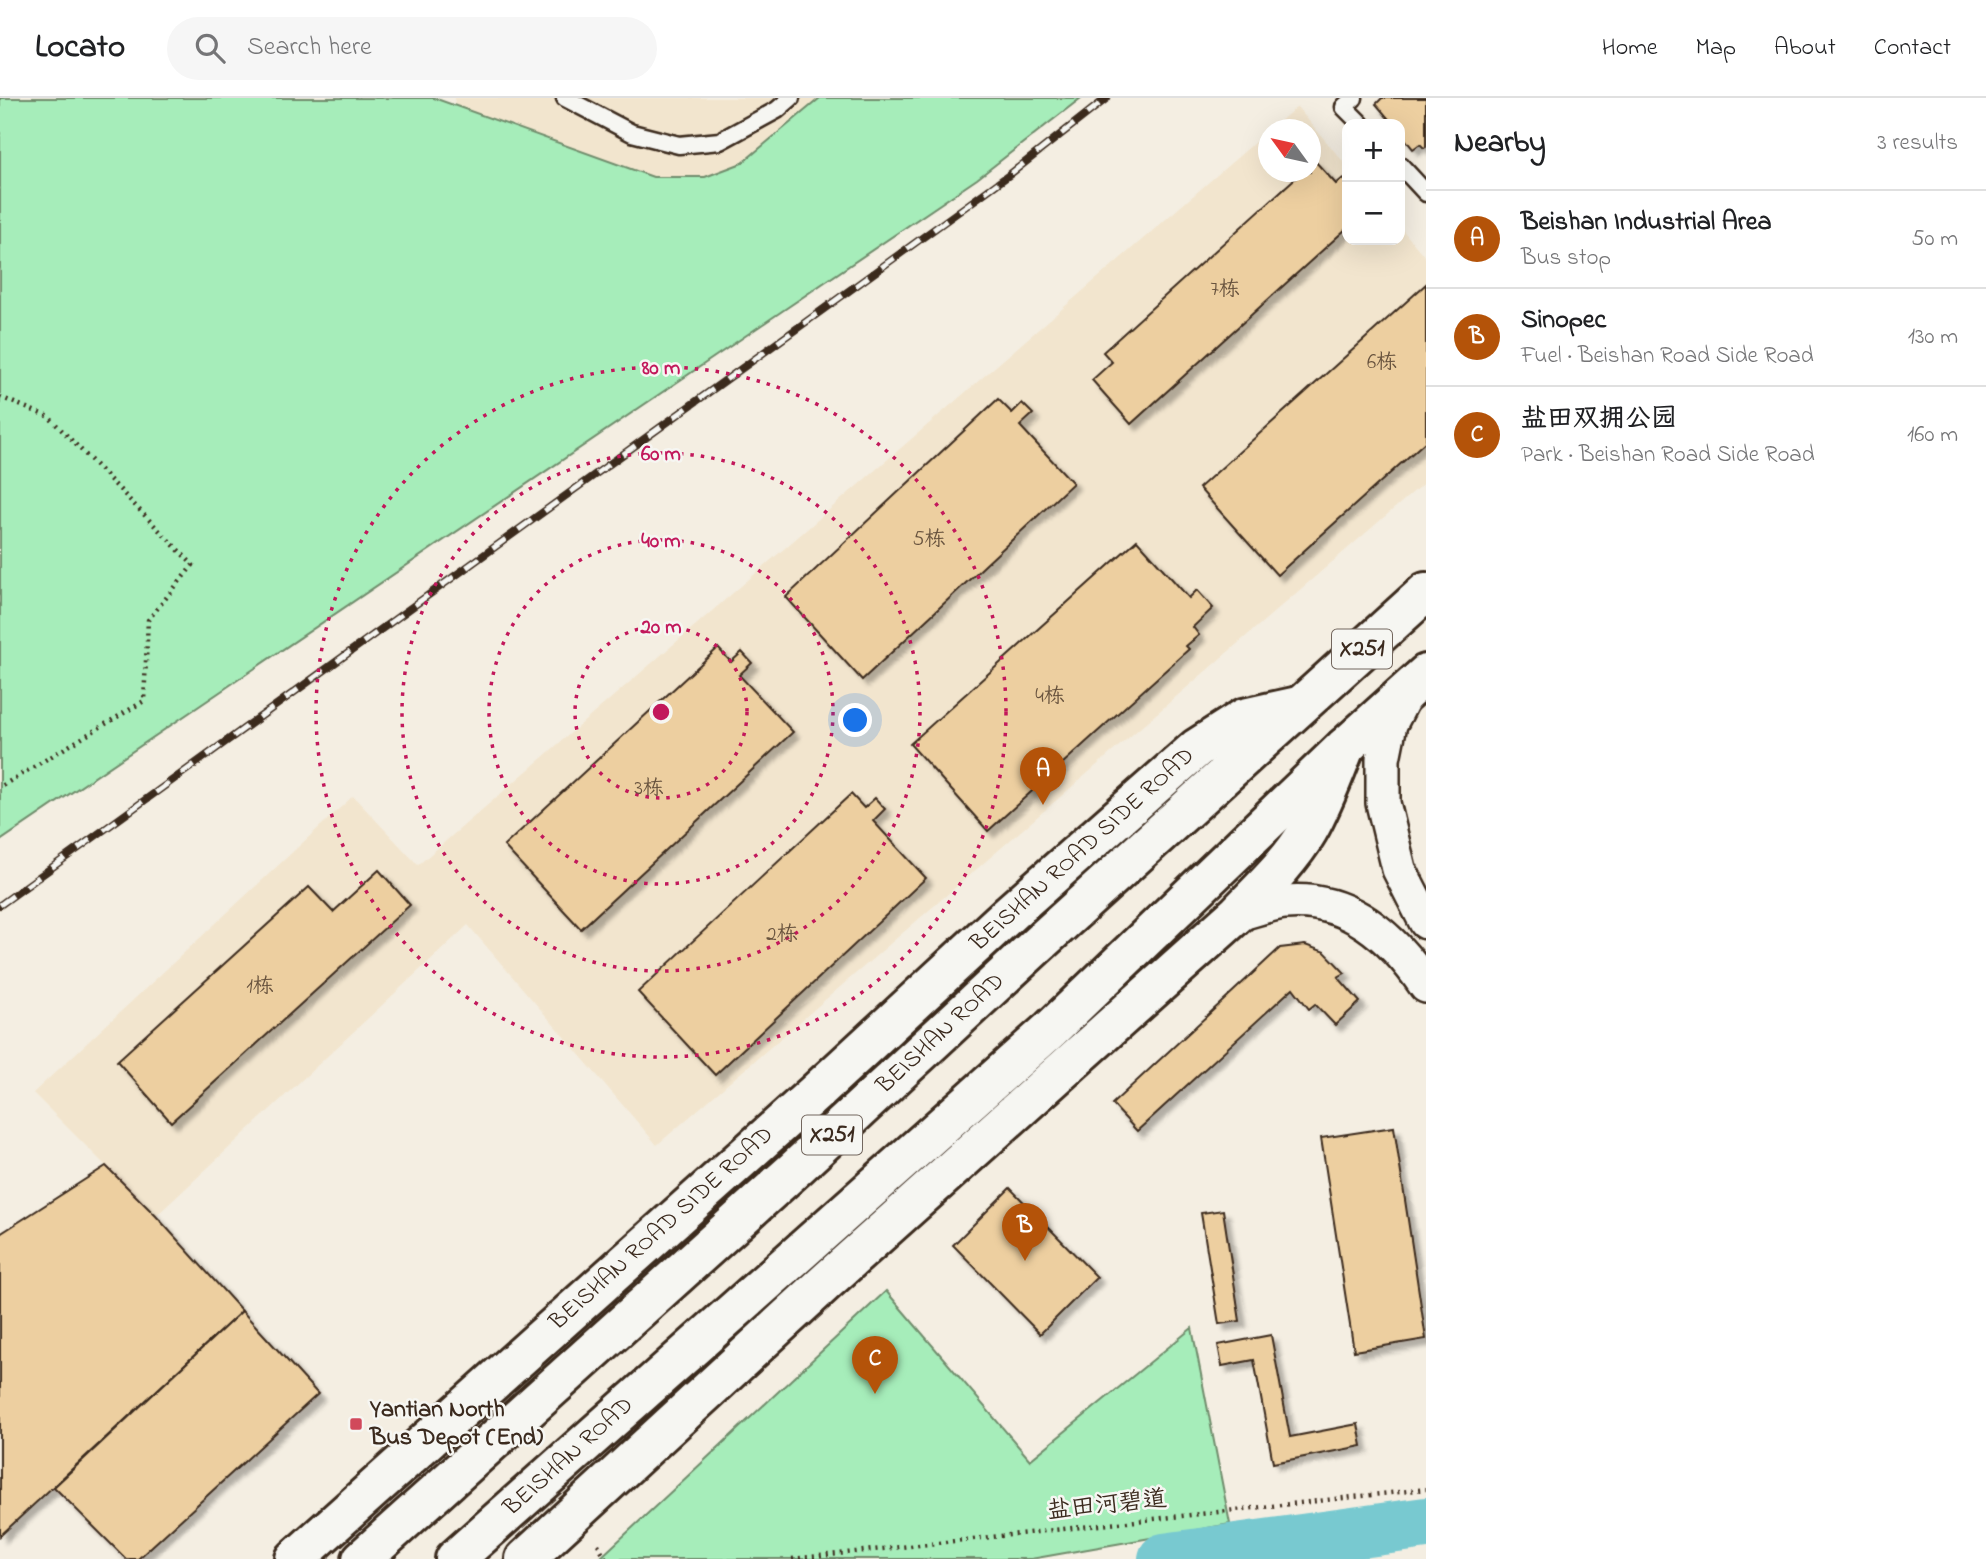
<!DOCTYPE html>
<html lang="en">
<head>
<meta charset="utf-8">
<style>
  :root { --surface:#fff; --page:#f6f6f6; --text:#202124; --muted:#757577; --line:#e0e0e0; --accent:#b45309 }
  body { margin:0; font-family:"Indie Flower","LXGW WenKai TC",sans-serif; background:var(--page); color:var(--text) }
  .controls { position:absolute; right:21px; top:21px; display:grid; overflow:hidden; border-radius:14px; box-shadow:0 7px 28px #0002 }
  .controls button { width:63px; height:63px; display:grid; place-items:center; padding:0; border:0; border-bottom:2px solid var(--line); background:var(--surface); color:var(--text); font:35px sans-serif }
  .compass { position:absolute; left:1258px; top:21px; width:63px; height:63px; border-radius:50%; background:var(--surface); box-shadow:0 7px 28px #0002; rotate:303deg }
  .you { position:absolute; left:856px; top:623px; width:24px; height:24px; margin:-18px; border:5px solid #fff; border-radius:50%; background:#1a73e8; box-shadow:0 0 0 10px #1a73e833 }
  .badge { display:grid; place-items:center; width:46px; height:46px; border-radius:50%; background:var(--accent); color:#fff; font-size:23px; font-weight:700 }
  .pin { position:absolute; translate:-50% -58px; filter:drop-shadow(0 2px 4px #0008) }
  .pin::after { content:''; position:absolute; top:37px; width:24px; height:21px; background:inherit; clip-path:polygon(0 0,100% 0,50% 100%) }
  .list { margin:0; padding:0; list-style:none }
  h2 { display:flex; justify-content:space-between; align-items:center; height:91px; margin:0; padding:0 28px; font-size:30px }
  h2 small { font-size:23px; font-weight:400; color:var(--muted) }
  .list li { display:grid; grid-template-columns:46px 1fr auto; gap:21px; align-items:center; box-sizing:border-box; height:98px; padding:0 28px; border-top:2px solid var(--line) }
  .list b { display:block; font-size:26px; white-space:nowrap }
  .list p { margin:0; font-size:23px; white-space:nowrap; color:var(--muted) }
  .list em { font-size:23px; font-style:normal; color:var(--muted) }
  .icon { flex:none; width:38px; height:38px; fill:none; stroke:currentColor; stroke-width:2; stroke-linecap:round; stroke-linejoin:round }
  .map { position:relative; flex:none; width:1426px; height:1461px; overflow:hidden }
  header { display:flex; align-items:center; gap:42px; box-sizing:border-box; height:98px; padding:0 35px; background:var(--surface); border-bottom:2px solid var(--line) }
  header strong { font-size:33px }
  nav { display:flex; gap:38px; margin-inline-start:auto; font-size:24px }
  .search { width:490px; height:63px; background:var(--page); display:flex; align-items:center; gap:18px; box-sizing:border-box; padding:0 24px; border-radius:38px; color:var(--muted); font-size:26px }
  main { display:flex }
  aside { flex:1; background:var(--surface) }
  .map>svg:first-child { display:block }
</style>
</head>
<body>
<header>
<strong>Locato</strong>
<div class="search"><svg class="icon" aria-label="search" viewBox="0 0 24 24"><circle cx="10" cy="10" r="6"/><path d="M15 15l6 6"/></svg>Search here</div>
<nav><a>Home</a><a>Map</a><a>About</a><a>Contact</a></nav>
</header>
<main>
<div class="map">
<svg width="1426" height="1461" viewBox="0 0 1426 1461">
  <defs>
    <filter id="shadow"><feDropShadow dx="6" dy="6" stdDeviation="2" flood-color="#0004"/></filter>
  </defs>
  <rect width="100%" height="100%" fill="#f4eee2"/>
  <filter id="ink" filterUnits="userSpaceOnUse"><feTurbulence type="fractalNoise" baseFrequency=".0143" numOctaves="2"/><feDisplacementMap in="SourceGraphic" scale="14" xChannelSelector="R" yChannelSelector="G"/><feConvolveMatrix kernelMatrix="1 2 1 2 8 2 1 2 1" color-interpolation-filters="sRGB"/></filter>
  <g filter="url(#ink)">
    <g fill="#f2e5ce">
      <path d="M455 0H820L742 65 705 79H653L454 7Z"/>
      <path d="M1297 9 1347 68V142H1400V129L1426 160V383L657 1047 468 827 156 1118 33 995 353 698 418 767 1268 33V74H1310V32L1270 31Z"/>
    </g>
    <g fill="#a6edba" stroke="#708c6c" stroke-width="2">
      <path d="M0 0H434L653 79H705L742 65 820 0H1081L977 81 0 743Z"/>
      <path d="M886 1193 1030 1362 1192 1230 1230 1426 1031 1461H599Z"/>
    </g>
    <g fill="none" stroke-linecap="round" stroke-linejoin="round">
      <path stroke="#78c9d0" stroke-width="52" d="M1164 1461 1426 1425"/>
    </g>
    <g fill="#edcfa0" stroke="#3b2a1e" stroke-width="2" filter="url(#shadow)">
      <path d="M1382 0H1426V49L1424 50 1420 46 1413 51 1400 35V26H1393L1376 6Z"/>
      <path d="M1314 62 1336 86 1343 80 1347 84V130L1131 326 1092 282 1112 264 1103 254 1302 74H1310V66Z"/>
      <path d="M1426 186V343L1277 477 1199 390Z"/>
      <path d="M998 301 1012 315 1022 305 1033 316 1020 328 1073 385 862 582 786 499Z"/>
      <path d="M1137 442 1189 500 1197 492 1213 510 1193 529 1199 537 1186 548 1189 551 988 733 910 646Z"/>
      <path d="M718 550 731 564 742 554 752 565 739 577 793 634 581 831 504 748Z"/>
      <path d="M851 696 864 710 875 700 885 711 873 723 926 780 715 977 638 894Z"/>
      <path d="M379 772 410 807 171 1024 117 963 309 789 333 814Z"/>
      <path d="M1305 847 1325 854 1345 875 1338 879 1360 904 1335 927 1315 906 1309 911 1293 890 1137 1033 1112 1006 1280 850Z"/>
      <path d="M1394 1029 1426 1241 1354 1253 1321 1040Z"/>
      <path d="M106 1068 156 1118 242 1213 0 1438V1136Z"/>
      <path d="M1010 1090 1097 1179 1040 1236 953 1147Z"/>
      <path d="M1223 1112 1240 1223 1219 1226 1201 1115Z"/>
      <path d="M242 1213 318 1296 138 1461H126L54 1389Z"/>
      <path d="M1271 1237 1290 1339 1358 1326 1362 1348 1273 1365 1254 1262 1222 1268 1218 1247Z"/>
    </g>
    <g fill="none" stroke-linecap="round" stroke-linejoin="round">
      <defs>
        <g id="lane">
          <path d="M565 0 632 35 679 47 720 43 777 12 791 0"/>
          <path d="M1354 0 1344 9 1361 26"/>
          <path d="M1400 67 1426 95"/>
        </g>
        <g id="street">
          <path d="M1406 595 1390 626 1383 661V705L1399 771 1426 824"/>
          <path d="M1237 816C1253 812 1269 806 1285 804 1348 798 1393 839 1426 888"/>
        </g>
        <g id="secondary">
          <path d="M295 1461 814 996 1011 814 1197 650 1244 620 1298 608"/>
          <path d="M525 1461 828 1182 1237 816C1262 790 1290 764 1308 733 1323 707 1334 677 1345 649"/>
        </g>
        <g id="primary">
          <path d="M362 1461 795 1071 1035 849 1426 494"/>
          <path d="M455 1461 1051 931 1345 649 1426 576"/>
        </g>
      </defs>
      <use href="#lane" stroke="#3b2a1e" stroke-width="21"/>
      <use href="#street" stroke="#3b2a1e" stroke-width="38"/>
      <use href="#secondary" stroke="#3b2a1e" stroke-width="44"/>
      <use href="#primary" stroke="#3b2a1e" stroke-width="44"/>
      <g stroke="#3b2a1e" stroke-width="4.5" stroke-dasharray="2 5" stroke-linecap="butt">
        <path d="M0 299 49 319 193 467 148 522 144 603 0 689"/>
        <path d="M598 1446 606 1461"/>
        <path d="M792 1461 1426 1391"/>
      </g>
      <use href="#lane" stroke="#f6f6f2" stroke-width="16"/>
      <use href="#street" stroke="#f6f6f2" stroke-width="33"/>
      <use href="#secondary" stroke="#f6f6f2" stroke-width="38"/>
      <use href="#primary" stroke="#f6f6f2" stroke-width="38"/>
      <defs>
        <path id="rail" d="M0 807 1009 77 1107 0"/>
      </defs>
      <use href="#rail" stroke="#3b2a1e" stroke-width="8"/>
      <use href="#rail" stroke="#f6f6f2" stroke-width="5" stroke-dasharray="16" stroke-linecap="butt"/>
    </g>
  </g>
  <g fill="none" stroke="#c2185b" stroke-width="3.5" stroke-dasharray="3.5 7">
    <circle cx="661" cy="614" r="86"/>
    <circle cx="661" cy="614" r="172"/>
    <circle cx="661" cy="614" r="259"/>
    <circle cx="661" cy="614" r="345"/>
  </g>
  <rect fill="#d1495b" stroke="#f6f6f2" stroke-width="2.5" x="349" y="1319" width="14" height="14" rx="3.5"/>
  <g text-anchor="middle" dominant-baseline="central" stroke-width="5" stroke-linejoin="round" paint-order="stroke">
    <g font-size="21" fill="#68533e">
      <text x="1225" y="192">7栋</text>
      <text x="1382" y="265">6栋</text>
      <text x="929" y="442">5栋</text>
      <text x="1050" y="599">4栋</text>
      <text x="649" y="691">3栋</text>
      <text x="782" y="837">2栋</text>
      <text x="260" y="889">1栋</text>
    </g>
    <g fill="#f6f6f2" stroke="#73675e" stroke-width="2">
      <rect x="1332" y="531.5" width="60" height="39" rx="5"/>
      <rect x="802" y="1017.5" width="60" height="39" rx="5"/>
    </g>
    <g font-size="23" font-weight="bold" fill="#3b2a1e">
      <text x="1362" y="551">X251</text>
      <text x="832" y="1037">X251</text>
    </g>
    <g font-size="24" fill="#3b2a1e" stroke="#f6f6f2">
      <text transform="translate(1083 752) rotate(-42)">BEISHAN ROAD SIDE ROAD</text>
      <text transform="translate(941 936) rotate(-43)">BEISHAN ROAD</text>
      <text transform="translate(662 1131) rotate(-42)">BEISHAN ROAD SIDE ROAD</text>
      <text transform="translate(569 1359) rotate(-42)">BEISHAN ROAD</text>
      <text transform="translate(1107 1408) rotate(-6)">盐田河碧道</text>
    </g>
    <g font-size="24" font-weight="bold" fill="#3b2a1e" stroke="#f6f6f2" text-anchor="start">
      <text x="370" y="1312">Yantian North<tspan x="370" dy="28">Bus Depot (End)</tspan></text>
    </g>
  </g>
  <circle cx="661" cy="614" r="10" fill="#c2185b" stroke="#f6f6f2" stroke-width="3.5"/>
  <g font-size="21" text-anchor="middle" font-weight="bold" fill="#c2185b" stroke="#f6f6f2" stroke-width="5" stroke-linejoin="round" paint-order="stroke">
    <text x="661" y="276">80 m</text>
    <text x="661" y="362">60 m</text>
    <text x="661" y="449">40 m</text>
    <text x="661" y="535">20 m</text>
  </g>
</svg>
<div class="controls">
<button>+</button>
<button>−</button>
</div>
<svg class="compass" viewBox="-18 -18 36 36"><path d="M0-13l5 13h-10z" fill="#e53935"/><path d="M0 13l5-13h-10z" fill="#757577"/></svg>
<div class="you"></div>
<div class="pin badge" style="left:1043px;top:707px">A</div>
<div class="pin badge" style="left:1025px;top:1163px">B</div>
<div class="pin badge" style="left:875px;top:1296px">C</div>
</div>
<aside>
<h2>Nearby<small>3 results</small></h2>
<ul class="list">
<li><span class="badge">A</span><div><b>Beishan Industrial Area</b><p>Bus stop</p></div><em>50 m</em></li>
<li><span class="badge">B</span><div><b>Sinopec</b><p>Fuel · Beishan Road Side Road</p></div><em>130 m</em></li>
<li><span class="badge">C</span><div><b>盐田双拥公园</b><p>Park · Beishan Road Side Road</p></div><em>160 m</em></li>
</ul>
</aside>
</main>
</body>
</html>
